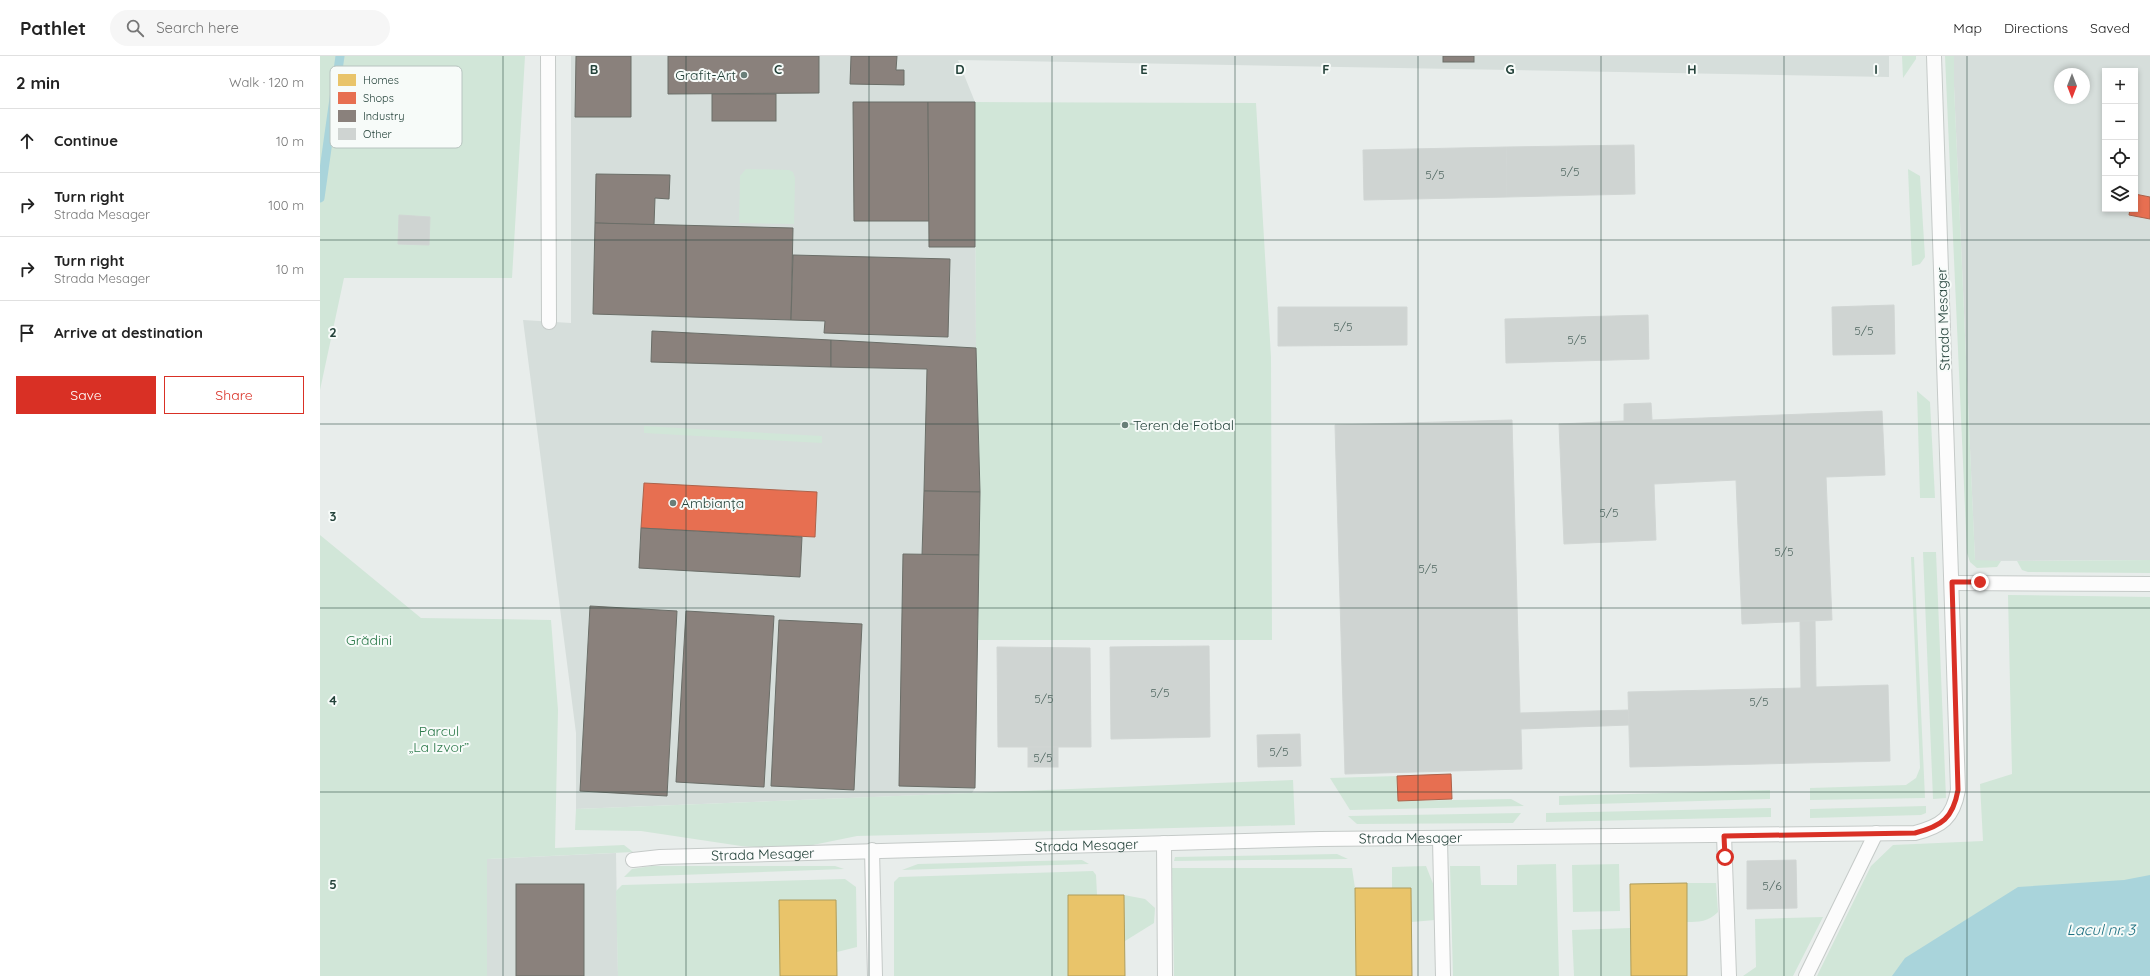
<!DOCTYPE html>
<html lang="en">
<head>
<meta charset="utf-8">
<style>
  :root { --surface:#fff; --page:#f6f6f6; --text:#222; --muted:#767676; --line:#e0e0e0; --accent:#d93025 }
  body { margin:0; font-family:Quicksand,sans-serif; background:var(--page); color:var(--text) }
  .controls { position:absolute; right:12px; top:12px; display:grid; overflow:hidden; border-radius:0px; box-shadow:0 2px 6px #0003 }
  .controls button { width:36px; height:36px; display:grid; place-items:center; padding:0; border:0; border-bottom:1px solid var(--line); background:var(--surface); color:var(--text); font:20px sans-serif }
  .compass { position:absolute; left:1734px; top:12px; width:36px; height:36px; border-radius:50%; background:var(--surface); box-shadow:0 2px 6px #0003; rotate:180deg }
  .stop { position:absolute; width:12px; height:12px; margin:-9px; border:3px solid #d93025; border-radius:50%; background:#fff }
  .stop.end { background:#d93025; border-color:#fff; box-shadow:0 1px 4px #0008 }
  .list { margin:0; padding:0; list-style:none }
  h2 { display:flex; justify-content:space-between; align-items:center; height:52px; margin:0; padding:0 16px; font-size:17px }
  h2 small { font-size:13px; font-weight:400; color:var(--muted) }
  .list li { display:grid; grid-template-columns:26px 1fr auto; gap:12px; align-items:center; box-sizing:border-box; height:64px; padding:0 16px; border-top:1px solid var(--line) }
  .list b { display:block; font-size:15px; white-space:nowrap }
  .list p { margin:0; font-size:13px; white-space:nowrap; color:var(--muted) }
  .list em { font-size:13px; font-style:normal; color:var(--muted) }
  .actions { display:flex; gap:8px; padding:12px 16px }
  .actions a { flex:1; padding:9px 0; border:1px solid var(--accent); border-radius:0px; text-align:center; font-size:14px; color:var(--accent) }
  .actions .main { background:var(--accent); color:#fff }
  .icon { flex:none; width:22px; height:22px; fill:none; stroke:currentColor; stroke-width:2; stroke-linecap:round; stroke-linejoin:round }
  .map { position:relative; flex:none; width:1830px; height:920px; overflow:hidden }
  header { display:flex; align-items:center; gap:24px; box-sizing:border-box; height:56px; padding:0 20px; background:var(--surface); border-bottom:1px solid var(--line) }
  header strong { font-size:19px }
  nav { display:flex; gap:22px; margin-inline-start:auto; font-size:14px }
  .search { width:280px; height:36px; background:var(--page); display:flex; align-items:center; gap:10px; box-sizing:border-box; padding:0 14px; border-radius:22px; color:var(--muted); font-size:15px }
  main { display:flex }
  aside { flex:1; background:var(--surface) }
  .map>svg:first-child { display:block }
</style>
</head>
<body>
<header>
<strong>Pathlet</strong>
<div class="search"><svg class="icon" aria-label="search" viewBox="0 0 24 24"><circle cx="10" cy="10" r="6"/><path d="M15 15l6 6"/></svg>Search here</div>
<nav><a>Map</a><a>Directions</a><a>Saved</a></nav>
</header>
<main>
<aside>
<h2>2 min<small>Walk · 120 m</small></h2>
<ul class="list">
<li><svg class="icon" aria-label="ahead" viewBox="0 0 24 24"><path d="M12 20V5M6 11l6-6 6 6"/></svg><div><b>Continue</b></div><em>10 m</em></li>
<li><svg class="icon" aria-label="right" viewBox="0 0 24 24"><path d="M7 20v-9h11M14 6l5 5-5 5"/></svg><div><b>Turn right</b><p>Strada Mesager</p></div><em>100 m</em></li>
<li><svg class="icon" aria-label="right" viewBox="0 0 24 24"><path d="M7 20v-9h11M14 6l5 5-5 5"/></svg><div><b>Turn right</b><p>Strada Mesager</p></div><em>10 m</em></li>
<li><svg class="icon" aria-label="arrive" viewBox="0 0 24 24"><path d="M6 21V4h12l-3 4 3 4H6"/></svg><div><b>Arrive at destination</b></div></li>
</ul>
<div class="actions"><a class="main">Save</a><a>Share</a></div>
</aside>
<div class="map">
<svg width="1830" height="920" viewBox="0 0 1830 920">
  <rect width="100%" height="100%" fill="#e8edeb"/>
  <g fill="#d6dedb" fill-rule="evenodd">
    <path d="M251 0H1569V21L638 4 655 46 656 292 660 436 655 732 652 737 256 753V677L203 264 251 267Z"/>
    <path d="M1634 0H1830V504L1655 505 1634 30ZM1785 15H1815V153H1785ZM1740 18H1764V42H1740Z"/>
    <path d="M296 797 298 920H167V803Z"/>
  </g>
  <g fill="#d1e6d8">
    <path d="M0 0H205L192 222H24L0 334Z"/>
    <path d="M1582 0H1596V3L1583 22Z"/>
    <path d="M1625 0H1634V30L1655 504 1681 505 1677 511 1657 512 1650 506 1647 497Z"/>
    <path d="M655 46 936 47 951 301 952 584H656L660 436 656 292Z"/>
    <path d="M426 113 469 114 473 116 475 122 474 168 419 167 420 120Z"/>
    <path d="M1588 113 1600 120 1605 201 1600 208 1592 210Z"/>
    <path d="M1597 335 1610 346 1615 442H1600Z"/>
    <path d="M324 370 502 380V387L324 377Z"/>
    <path d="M0 479 101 562 231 564 238 654 235 792 304 789 313 796 167 803V920H0Z"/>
    <path d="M1603 496H1616L1626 742 1613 743Z"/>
    <path d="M1591 501H1594L1605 742 1490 744V732L1586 729 1596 722 1600 712Z"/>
    <path d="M1830 504V517L1708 516 1702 514 1697 505Z"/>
    <path d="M1688 539 1830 541V920H1497L1551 810 1573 789 1663 785 1660 728 1692 718Z"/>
    <path d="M1077 720 1078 745 1191 743 1204 750 1030 754 1010 722Z"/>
    <path d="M973 724 975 769 537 780 478 792 458 793 421 790 321 775 255 774 256 753Z"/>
    <path d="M1450 734V743L1239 749V740Z"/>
    <path d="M1606 750V757L1601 759 1490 762V753Z"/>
    <path d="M1451 752V761L1226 766V757Z"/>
    <path d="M1201 757 1193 767 1037 768 1028 760Z"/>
    <path d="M1017 798 1028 803 854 805 855 801Z"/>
    <path d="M762 804 769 808 582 814 598 808Z"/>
    <path d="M1236 808 1239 920H1133L1130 810H1160L1161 829H1197V809Z"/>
    <path d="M1299 808 1300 855 1253 856 1252 809Z"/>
    <path d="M332 810H515L524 813 304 821 312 813Z"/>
    <path d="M1106 810 1114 830 1115 864 1092 866 1091 832H1072V811Z"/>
    <path d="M852 812H1032L1035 832 1036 920H854Z"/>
    <path d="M773 815 776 819 777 839H748V920H574V826L579 821Z"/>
    <path d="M525 823 536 831 537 891 517 896 516 844H460V920H298L296 835 302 829Z"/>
    <path d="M1367 827H1396L1398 856C1388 866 1379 866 1367 866Z"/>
    <path d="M804 839 825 843 835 852 834 867 805 885Z"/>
    <path d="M1503 861 1473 920H1423L1436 911 1435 863Z"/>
    <path d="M1310 872 1311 920H1254L1252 874Z"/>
  </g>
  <path fill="#a9d4db" d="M1830 819V920H1572L1585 902 1698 831 1804 824Z"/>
  <g fill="#e9c46a" stroke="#ae9d5c">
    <path d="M1367 827V920H1311L1310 828Z"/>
    <path d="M1035 832H1091L1092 920H1036Z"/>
    <path d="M748 839H804L805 920H748Z"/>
    <path d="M459 844H516L517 920H460Z"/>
  </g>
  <g fill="#e76f51" stroke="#ac624a">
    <path d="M1815 138 1830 141V163L1809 159 1810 153H1815Z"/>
    <path d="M324 427 497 436 495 481 321 472Z"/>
    <path d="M1131 718 1132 743 1078 745 1077 720Z"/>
  </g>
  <g fill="#8a817c" stroke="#6b6e68">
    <path d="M256 0H311V61H255Z"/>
    <path d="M348 0H499V37L348 38Z"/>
    <path d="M531 0H577L576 14H584V29L530 28Z"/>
    <rect x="1123" y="0" width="31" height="6"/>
    <rect x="392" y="38" width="64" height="27"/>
    <path d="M533 46H608L609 165H534Z"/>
    <path d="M608 46H655V191H609Z"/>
    <path d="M276 118 350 119 349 143 335 142 334 169 275 167Z"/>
    <path d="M275 167 473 172 471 264 273 258Z"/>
    <path d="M473 199 630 203 628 281 504 277 505 265 471 264Z"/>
    <path d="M332 275 511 284V311L331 306Z"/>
    <path d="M511 284 656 292 660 436 604 435 607 313 511 311Z"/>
    <path d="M604 435 660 436 659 499H602Z"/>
    <path d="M321 472 482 481 480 521 319 512Z"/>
    <path d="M583 498 659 499 655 732 579 730Z"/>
    <path d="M270 550 357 555 347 740 260 735Z"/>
    <path d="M366 555 454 560 444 731 356 726Z"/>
    <path d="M459 564 542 568 534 734 451 730Z"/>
    <rect x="196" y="828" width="68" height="92"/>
  </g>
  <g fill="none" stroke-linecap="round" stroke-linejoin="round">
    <path stroke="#a9d4db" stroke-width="9" d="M0 142 20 0"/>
  </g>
  <g fill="#cfd4d2" stroke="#d1d6d4">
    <path d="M1314 89 1315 138 1187 141 1186 91Z"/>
    <path d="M1186 91 1187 141 1044 144 1043 94Z"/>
    <path d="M79 159 110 161 109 189 78 188Z"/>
    <path d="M1574 249 1575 298 1513 299 1512 251Z"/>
    <path d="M958 251H1087V289L958 290Z"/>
    <path d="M1328 259 1329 303 1186 307 1185 263Z"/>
    <path d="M1331 347 1332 364 1562 355 1565 419 1506 421 1512 564 1422 568 1416 424 1334 428 1336 484 1244 488 1239 368 1304 365V348Z"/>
    <path d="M1192 364 1200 657 1309 654V669L1201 673 1202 713 1025 718 1015 369Z"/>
    <path d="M1480 565H1495L1496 631 1568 629 1570 705 1310 711 1308 636 1481 632Z"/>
    <path d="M889 590 890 681 791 683 790 591Z"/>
    <path d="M677 591 770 592 771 691H678Z"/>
    <path d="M980 678 981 710 938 711 937 679Z"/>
    <rect x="708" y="691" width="30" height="20"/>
    <path d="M1476 804 1477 852 1427 853V805Z"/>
  </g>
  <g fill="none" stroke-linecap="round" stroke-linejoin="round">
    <defs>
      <g id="service">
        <path d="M228 0 229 266"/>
        <path d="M1632 527 1830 528"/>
        <path d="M1404 779 1409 920"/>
        <path d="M1120 783 1123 920"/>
        <path d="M844 787 845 920"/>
        <path d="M552 794 555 920"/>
        <path id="s1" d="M313 804 340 801 1000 783 1595 777C1622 770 1633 762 1638 734L1614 0"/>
        <path d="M1486 920 1556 777"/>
      </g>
    </defs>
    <use href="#service" stroke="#c5cac8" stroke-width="16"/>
    <use href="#service" stroke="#fcfcfc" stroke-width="14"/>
  </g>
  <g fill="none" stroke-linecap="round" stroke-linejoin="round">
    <path stroke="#d93025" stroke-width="5" d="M1405 801 1404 780 1595 777C1622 770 1633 762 1638 734L1632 526H1660"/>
  </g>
  <path fill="none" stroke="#24423a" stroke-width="1" stroke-opacity="0.55" d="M183 0V920M366 0V920M549 0V920M732 0V920M915 0V920M1098 0V920M1281 0V920M1464 0V920M1647 0V920M0 184H1830M0 368H1830M0 552H1830M0 736H1830"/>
  <g fill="#697e78" stroke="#f7fbf9" stroke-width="1.5">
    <circle cx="424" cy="19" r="4"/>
    <circle cx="805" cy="369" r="4"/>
    <circle cx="353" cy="447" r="4"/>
  </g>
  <g text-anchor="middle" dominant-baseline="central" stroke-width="4" stroke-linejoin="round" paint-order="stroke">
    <g font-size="12" fill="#506761">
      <text x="1250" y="115">5/5</text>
      <text x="1115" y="118">5/5</text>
      <text x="1023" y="270">5/5</text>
      <text x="1544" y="274">5/5</text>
      <text x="1257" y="283">5/5</text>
      <text x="1289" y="456">5/5</text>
      <text x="1464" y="495">5/5</text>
      <text x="1108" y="512">5/5</text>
      <text x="840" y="636">5/5</text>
      <text x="724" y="642">5/5</text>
      <text x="1439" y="645">5/5</text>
      <text x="959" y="695">5/5</text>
      <text x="723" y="701">5/5</text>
      <text x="1452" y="829">5/6</text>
    </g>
    <g font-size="14" fill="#24423a" stroke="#f7fbf9" text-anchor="start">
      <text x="416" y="19" text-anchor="end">Grafit-Art</text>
      <text x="813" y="369">Teren de Fotbal</text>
      <text x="361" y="447">Ambianța</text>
    </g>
    <g font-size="14" fill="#24423a" stroke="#f7fbf9">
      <text transform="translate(1623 263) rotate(-92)">Strada Mesager</text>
      <text stroke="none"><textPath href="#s1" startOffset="778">Strada Mesager</textPath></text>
      <text stroke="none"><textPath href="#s1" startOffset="454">Strada Mesager</textPath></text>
      <text stroke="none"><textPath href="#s1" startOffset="130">Strada Mesager</textPath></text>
    </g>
    <g font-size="14" fill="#2d7a4b" stroke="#f7fbf9">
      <text x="49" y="584">Grădini</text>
      <text x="119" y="675">Parcul<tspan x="119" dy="16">„La Izvor”</tspan></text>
    </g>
    <g font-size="15" font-style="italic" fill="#1c6f80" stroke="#f7fbf9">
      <text x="1781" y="873">Lacul nr. 3</text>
    </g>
  </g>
  <rect x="10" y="10" width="132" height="82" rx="6" fill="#f7fbf9" stroke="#b8c4c0" stroke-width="1"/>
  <rect x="18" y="18" width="18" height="12" fill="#e9c46a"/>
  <rect x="18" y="36" width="18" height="12" fill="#e76f51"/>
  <rect x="18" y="54" width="18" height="12" fill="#8a817c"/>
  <rect x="18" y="72" width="18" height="12" fill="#cfd4d2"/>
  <g font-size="11" fill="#24423a">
    <text x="43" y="28">Homes</text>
    <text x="43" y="46">Shops</text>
    <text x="43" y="64">Industry</text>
    <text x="43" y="82">Other</text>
  </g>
  <g font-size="13" text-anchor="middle" font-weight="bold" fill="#24423a" stroke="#f7fbf9" stroke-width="4" stroke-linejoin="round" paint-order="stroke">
    <text x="274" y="18">B</text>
    <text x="458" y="18">C</text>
    <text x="640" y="18">D</text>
    <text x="824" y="18">E</text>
    <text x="1006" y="18">F</text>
    <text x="1190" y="18">G</text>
    <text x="1372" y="18">H</text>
    <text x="1556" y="18">I</text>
    <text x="13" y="281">2</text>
    <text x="13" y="465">3</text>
    <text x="13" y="649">4</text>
    <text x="13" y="833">5</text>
  </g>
</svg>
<div class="controls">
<button>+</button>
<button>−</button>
<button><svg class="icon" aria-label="locate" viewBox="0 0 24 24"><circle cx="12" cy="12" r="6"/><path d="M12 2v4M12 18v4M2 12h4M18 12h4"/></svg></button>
<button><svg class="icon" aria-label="layers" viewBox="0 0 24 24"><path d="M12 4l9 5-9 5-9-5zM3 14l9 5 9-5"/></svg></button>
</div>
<svg class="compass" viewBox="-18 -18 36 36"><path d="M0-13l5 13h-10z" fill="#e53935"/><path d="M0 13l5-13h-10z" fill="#767676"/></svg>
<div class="stop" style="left:1405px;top:801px"></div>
<div class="stop end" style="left:1660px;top:526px"></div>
</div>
</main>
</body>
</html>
